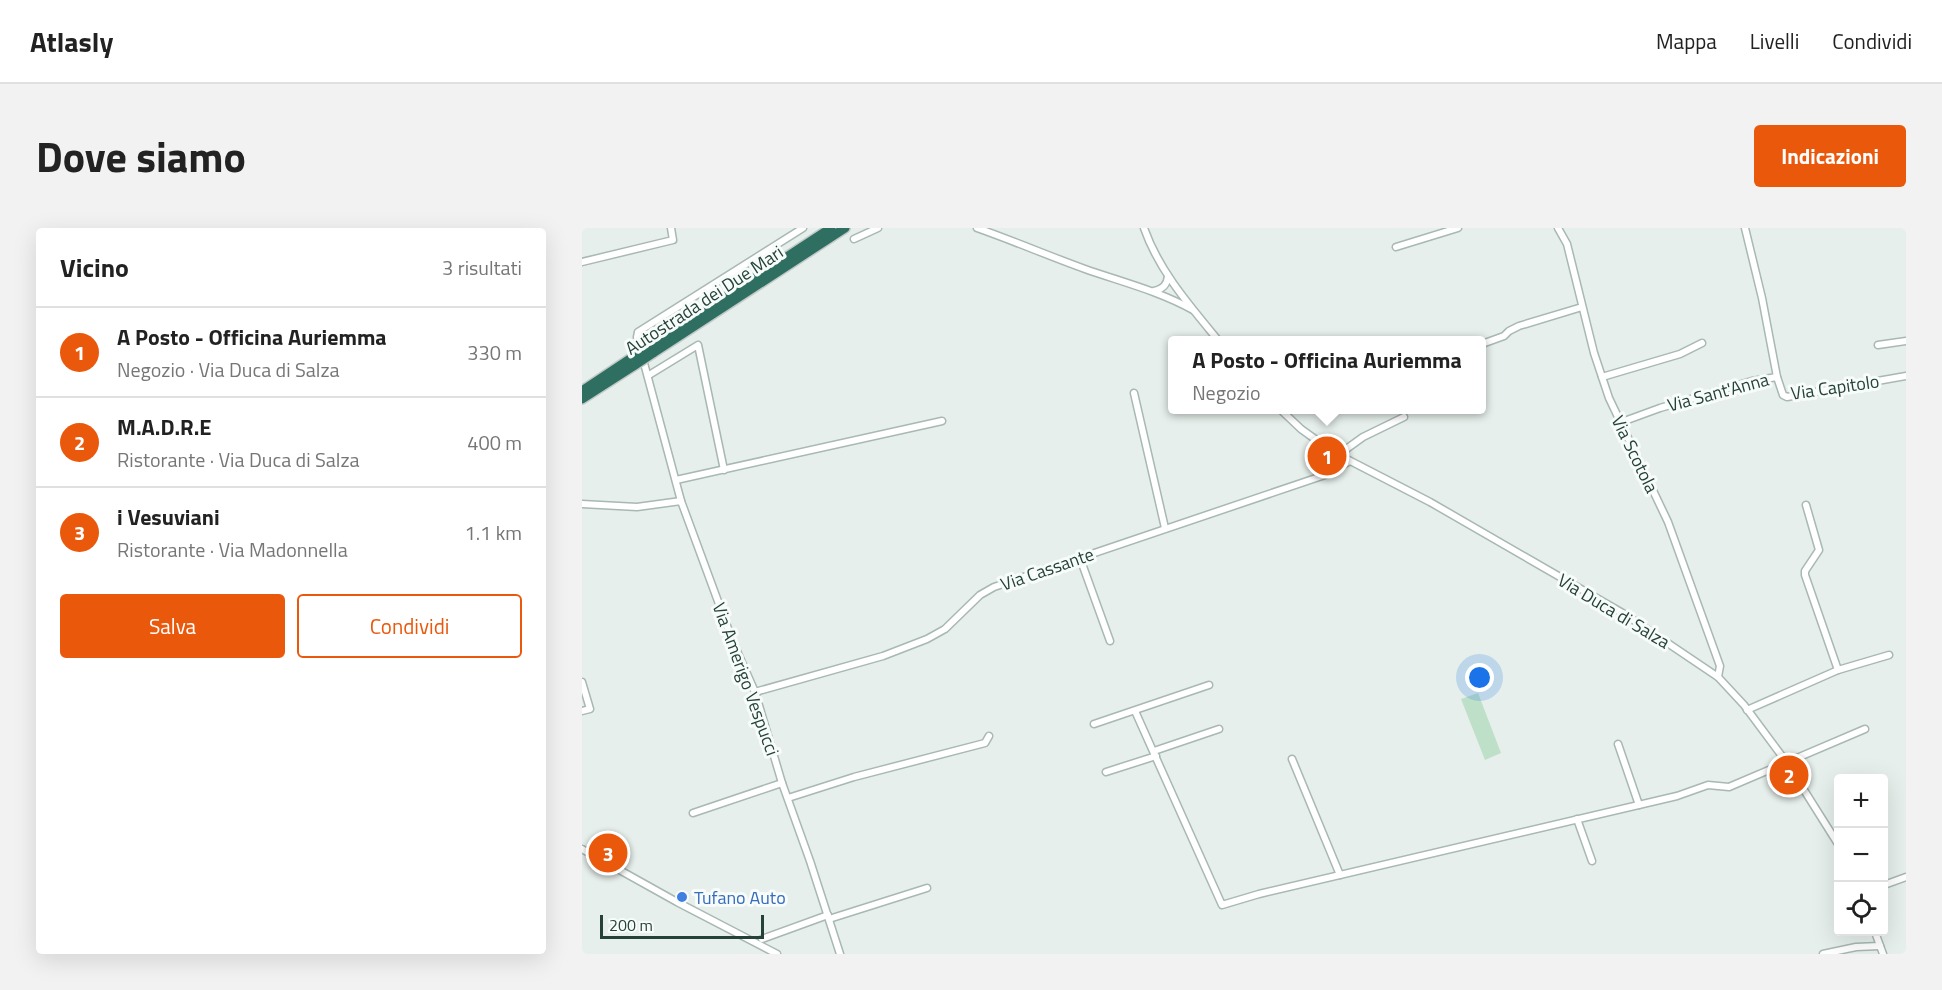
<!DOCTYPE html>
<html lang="it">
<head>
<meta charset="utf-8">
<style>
  :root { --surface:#fff; --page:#f2f2f2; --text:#222; --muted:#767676; --line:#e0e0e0; --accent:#ea580c }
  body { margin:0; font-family:"Titillium Web",sans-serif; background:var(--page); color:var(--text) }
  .controls { position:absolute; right:18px; bottom:18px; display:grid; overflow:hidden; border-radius:6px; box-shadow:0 6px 24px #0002 }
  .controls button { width:54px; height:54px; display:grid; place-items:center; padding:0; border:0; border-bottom:2px solid var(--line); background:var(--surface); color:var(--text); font:30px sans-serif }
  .scale { position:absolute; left:18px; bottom:15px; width:164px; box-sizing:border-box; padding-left:6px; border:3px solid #24423a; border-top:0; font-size:16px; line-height:21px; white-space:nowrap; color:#24423a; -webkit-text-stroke:4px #f7fbf9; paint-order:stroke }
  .you { position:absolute; left:898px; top:450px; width:21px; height:21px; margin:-15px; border:4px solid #fff; border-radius:50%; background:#1a73e8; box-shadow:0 0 0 9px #1a73e833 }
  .badge { display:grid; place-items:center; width:39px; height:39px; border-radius:50%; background:var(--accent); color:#fff; font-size:20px; font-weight:700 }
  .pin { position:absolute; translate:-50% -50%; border:3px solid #fff; box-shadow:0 2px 6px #0006 }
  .popup { position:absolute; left:586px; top:108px; width:318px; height:78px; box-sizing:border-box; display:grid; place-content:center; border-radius:6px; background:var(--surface); filter:drop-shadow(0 2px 4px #0005); font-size:20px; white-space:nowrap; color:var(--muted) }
  .popup b { font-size:22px; color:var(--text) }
  .popup::after { content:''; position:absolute; left:50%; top:100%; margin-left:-12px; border:12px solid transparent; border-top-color:var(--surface) }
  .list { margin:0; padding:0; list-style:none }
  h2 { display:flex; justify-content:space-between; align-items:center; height:78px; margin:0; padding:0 24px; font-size:26px }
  h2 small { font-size:20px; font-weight:400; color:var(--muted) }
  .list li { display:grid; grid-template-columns:39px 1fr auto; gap:18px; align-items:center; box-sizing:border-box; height:90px; padding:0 24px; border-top:2px solid var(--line) }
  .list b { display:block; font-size:22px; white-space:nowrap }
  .list p { margin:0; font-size:20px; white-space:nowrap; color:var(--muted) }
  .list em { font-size:20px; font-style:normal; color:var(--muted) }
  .actions { display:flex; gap:12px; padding:18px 24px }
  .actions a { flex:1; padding:14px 0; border:2px solid var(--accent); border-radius:6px; text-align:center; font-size:21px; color:var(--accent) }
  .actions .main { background:var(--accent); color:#fff }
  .icon { flex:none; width:33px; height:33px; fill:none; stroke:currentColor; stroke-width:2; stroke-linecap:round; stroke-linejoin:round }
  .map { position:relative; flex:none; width:1324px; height:726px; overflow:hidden; border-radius:6px }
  header { display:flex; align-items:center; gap:36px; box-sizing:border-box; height:84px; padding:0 30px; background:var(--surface); border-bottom:2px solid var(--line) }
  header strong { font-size:28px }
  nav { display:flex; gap:33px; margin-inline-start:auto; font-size:21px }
  .intro { display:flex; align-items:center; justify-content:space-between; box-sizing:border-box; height:144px; padding:0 36px }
  h1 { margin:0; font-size:42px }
  .button { padding:15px 27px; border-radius:6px; background:var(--accent); color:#fff; font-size:21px; font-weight:700 }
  main { display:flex; gap:36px; padding:0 36px }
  aside { flex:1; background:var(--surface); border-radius:6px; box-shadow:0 6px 24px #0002 }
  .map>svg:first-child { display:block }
</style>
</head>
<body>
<header>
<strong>Atlasly</strong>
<nav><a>Mappa</a><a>Livelli</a><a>Condividi</a></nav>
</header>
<div class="intro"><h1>Dove siamo</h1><a class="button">Indicazioni</a></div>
<main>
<aside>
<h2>Vicino<small>3 risultati</small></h2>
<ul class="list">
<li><span class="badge">1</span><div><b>A Posto - Officina Auriemma</b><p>Negozio · Via Duca di Salza</p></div><em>330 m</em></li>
<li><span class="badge">2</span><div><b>M.A.D.R.E</b><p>Ristorante · Via Duca di Salza</p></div><em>400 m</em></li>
<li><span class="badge">3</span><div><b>i Vesuviani</b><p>Ristorante · Via Madonnella</p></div><em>1.1 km</em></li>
</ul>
<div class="actions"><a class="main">Salva</a><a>Condividi</a></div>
</aside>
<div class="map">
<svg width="1324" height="726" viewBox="0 0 1324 726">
  <rect width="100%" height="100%" fill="#e6efeb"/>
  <path fill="#bfe0c8" d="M896 465 919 525 903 532 879 471Z"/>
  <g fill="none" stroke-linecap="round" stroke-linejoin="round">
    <defs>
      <g id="minor">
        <path d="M395 0C432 13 467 28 503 41 540 54 577 63 611 82"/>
        <path d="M562 0C577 43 608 78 636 112"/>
        <path d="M976 0 985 16 1012 125 1027 170 1086 294 1138 438 1136 449"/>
        <path d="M272 11 296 0"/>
        <path d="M814 19 876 0"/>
        <path d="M0 34 91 12 89 0"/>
        <path d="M572 63C581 61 585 57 586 48"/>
        <path d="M900 116 922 108 927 103 937 98 1000 79"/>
        <path d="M1296 117 1324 113"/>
        <path d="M67 147 116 117 142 242"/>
        <path d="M1020 149 1098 126 1120 115"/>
        <path d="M1195 149 1201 167 1205 169 1324 148"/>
        <path d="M552 165 583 300"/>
        <path d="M699 182 719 201 751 224 848 274 1044 387 1136 449 1162 477 1205 535 1256 616"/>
        <path d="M1037 195 1078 180 1170 153 1195 149 1180 70 1163 0"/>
        <path d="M756 227 781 209 822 189"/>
        <path d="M94 252 360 193"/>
        <path d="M99 273 55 109 56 104 221 0"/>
        <path d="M0 276 55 279 99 273 151 414 173 464 200 555 228 633 258 726"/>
        <path d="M1224 277 1237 322 1223 343V347L1256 442"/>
        <path d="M498 330 528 413"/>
        <path d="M0 454 8 481 0 483"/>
        <path d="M173 464 301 428 345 411 363 401 398 367 412 359 743 247 768 233"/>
        <path d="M1165 482 1256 442 1307 427"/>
        <path d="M553 483 640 677 677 666 1095 568 1126 557 1147 559 1283 501"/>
        <path d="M512 496 627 457"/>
        <path d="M1036 516 1057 577"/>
        <path d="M572 523 637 501"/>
        <path d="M710 531 758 647"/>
        <path d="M524 544 574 528"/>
        <path d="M206 570 272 549 403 515 407 508"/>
        <path d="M111 585 200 555"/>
        <path d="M995 591 1010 633"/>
        <path d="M0 621 95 674 195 726"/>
        <path d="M1302 657 1324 649"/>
        <path d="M247 691 345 660"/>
        <path d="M1293 704 1301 726"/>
        <path d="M180 711 246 687"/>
        <path d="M1241 726 1274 719 1298 718"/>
      </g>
      <g id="highway">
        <path d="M69 118 249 0"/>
        <path d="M71 125 263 0"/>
        <path d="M0 163 51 129"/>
        <path d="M0 171 53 137"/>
      </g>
    </defs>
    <use href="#minor" stroke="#a8b8b2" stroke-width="9"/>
    <use href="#highway" stroke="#c2cac8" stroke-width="12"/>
    <use href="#minor" stroke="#fff" stroke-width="6"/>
    <use href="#highway" stroke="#2f6f62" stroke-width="9"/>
    <defs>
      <g id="highway-bridge">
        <path d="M51 129 69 118"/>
        <path d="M53 137 71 125"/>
      </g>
    </defs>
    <use href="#highway-bridge" stroke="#c2cac8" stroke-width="12" stroke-linecap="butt"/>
    <use href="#highway-bridge" stroke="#2f6f62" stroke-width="9"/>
  </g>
  <circle fill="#3f7fe0" stroke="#f7fbf9" stroke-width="2" cx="100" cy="669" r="6"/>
  <g text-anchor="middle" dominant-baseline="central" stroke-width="6" stroke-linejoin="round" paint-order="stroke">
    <g font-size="18" fill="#24423a" stroke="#f7fbf9">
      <text transform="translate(122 72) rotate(-33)">Autostrada dei Due Mari</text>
      <text transform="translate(1253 159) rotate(-8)">Via Capitolo</text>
      <text transform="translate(1136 164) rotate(-15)">Via Sant'Anna</text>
      <text transform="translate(1053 226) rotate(64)">Via Scotola</text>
      <text transform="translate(465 341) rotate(-19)">Via Cassante</text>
      <text transform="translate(1032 383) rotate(31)">Via Duca di Salza</text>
      <text transform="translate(164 451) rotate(70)">Via Amerigo Vespucci</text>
    </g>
    <g font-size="18" fill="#366cbe" stroke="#f7fbf9" text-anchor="start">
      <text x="112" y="669">Tufano Auto</text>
    </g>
  </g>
</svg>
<div class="controls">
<button>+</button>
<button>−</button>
<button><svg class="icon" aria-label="locate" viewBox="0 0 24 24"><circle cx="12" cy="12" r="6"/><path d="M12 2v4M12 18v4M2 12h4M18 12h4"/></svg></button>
</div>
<div class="scale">200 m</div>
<div class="you"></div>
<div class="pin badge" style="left:745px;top:228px">1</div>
<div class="popup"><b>A Posto - Officina Auriemma</b>Negozio</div>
<div class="pin badge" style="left:1207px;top:547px">2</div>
<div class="pin badge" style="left:26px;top:625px">3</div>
</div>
</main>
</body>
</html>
